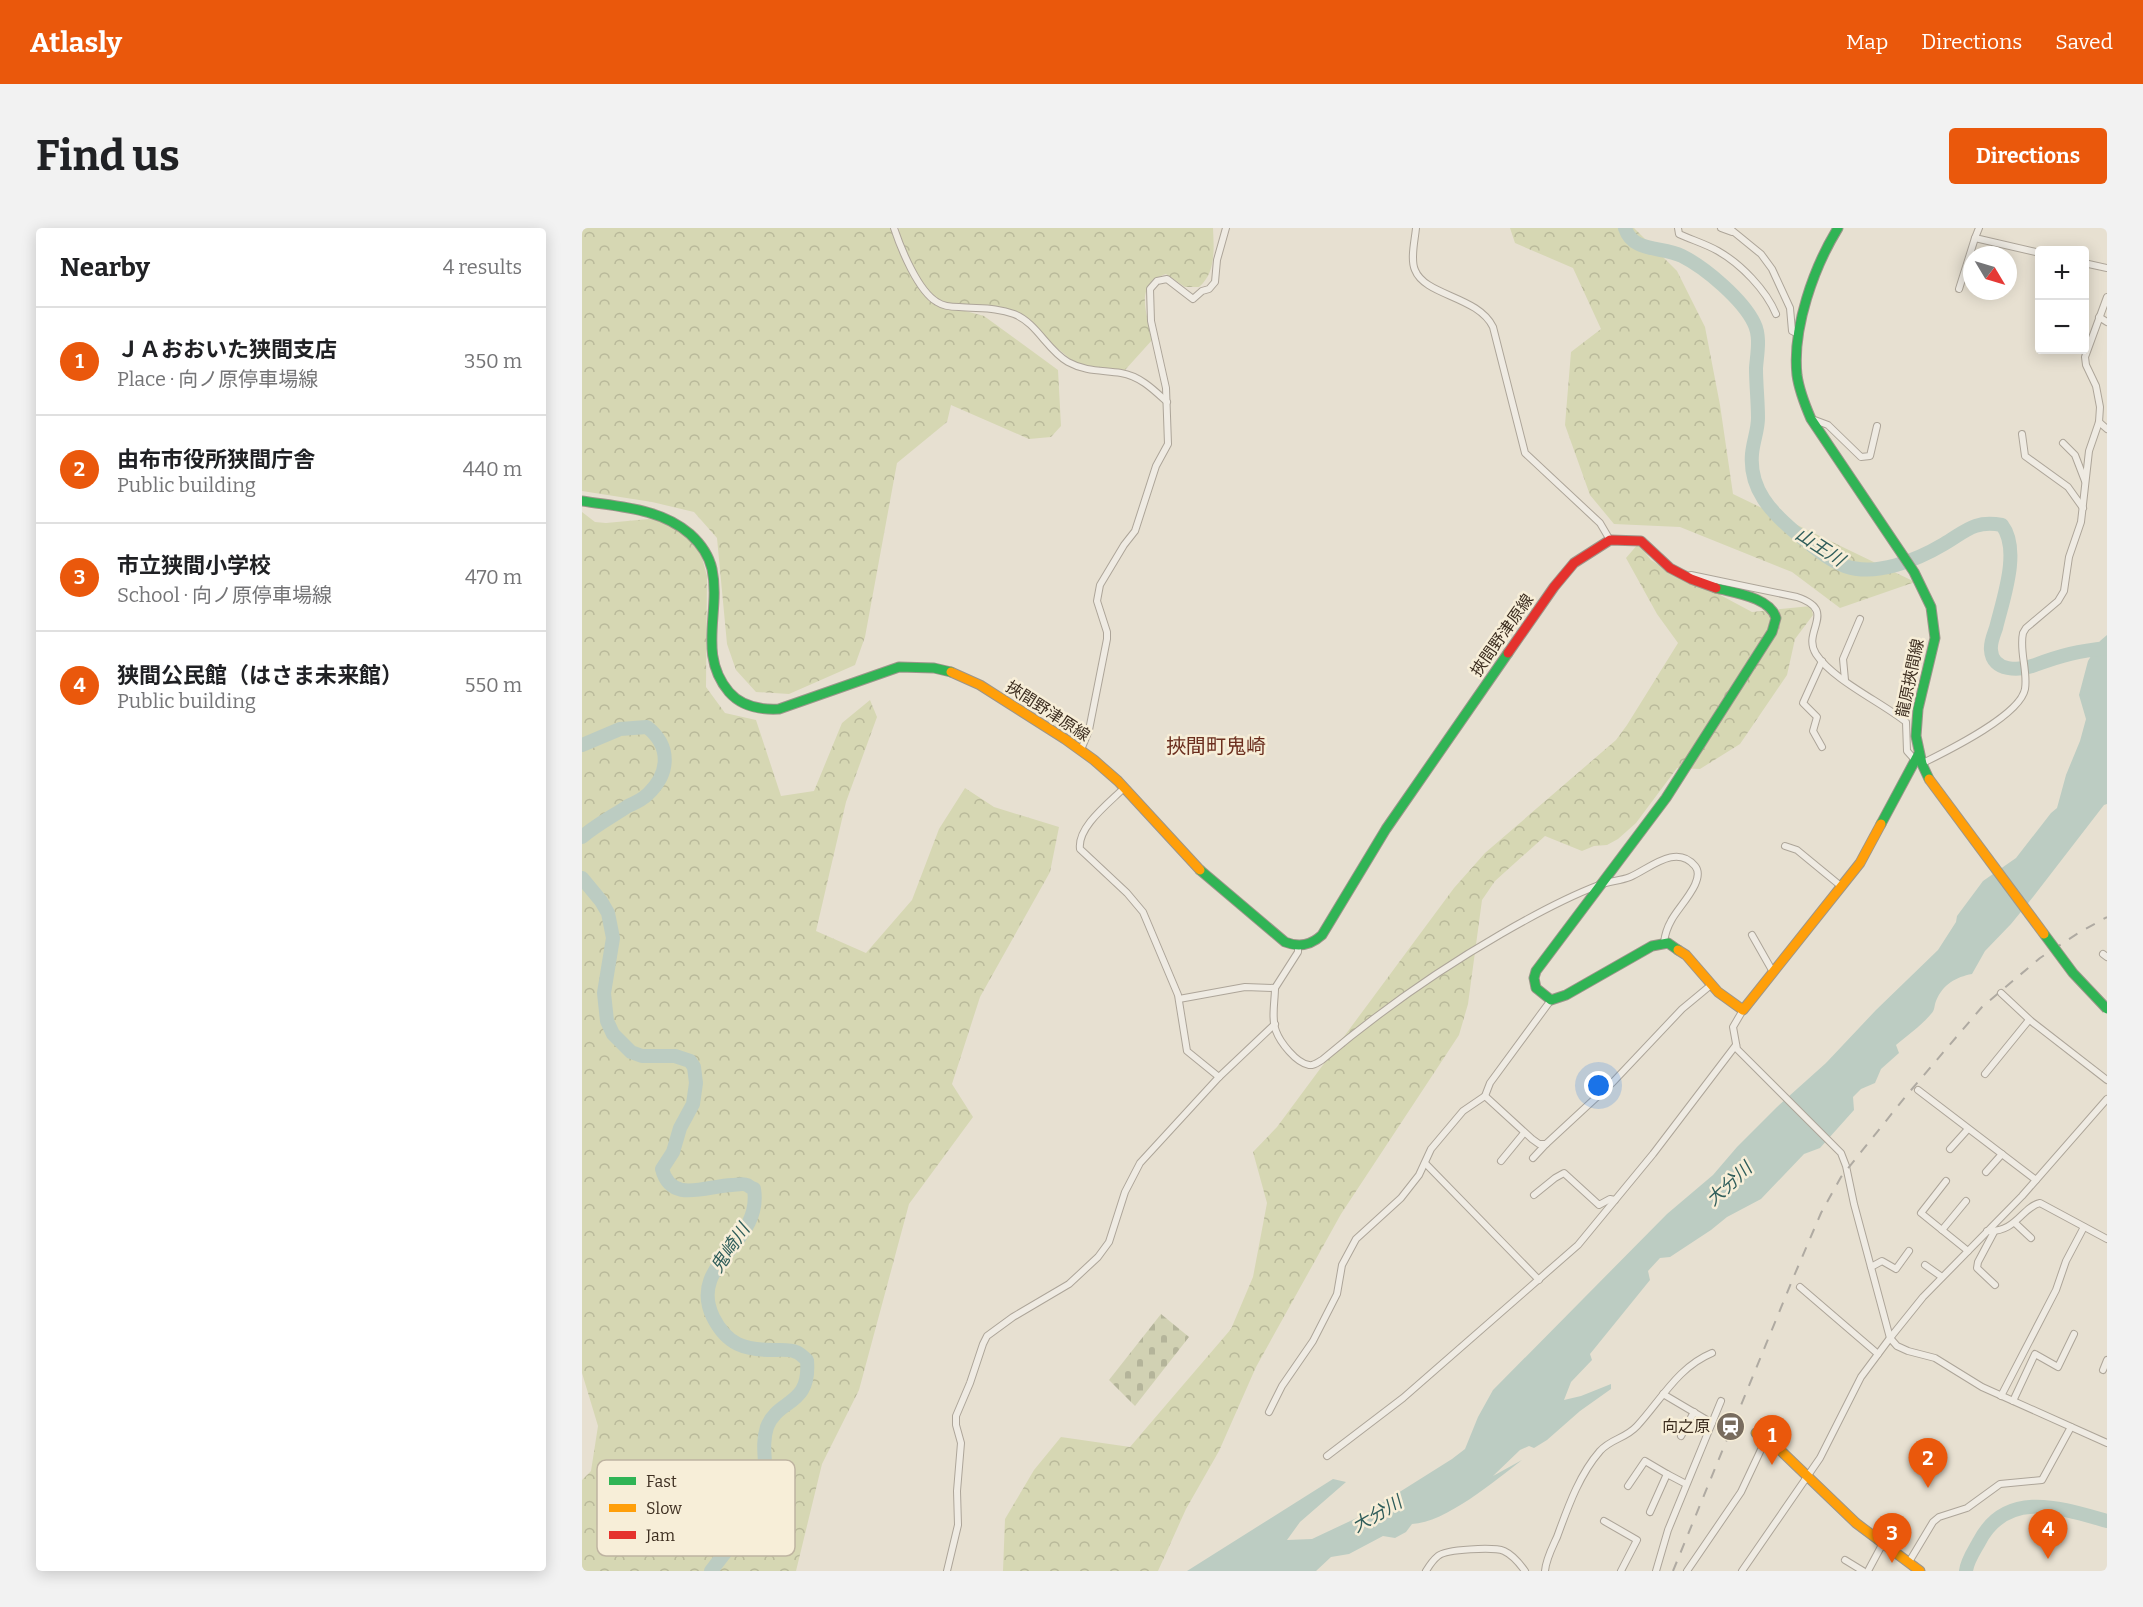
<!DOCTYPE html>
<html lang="en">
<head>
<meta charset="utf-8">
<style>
  :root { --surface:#fff; --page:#f2f2f2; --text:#202124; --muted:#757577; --line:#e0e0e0; --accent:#ea580c }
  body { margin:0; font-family:Bitter,"Noto Sans JP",serif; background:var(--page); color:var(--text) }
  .controls { position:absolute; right:18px; top:18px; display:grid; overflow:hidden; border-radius:6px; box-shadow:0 3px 15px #0003 }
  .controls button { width:54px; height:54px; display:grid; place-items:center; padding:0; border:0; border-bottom:2px solid var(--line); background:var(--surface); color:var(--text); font:30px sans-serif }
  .compass { position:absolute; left:1381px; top:18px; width:54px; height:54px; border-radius:50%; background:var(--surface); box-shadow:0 3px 15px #0003; rotate:128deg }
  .you { position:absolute; left:1017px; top:858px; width:21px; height:21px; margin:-15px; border:4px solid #fff; border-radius:50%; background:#1a73e8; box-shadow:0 0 0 9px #1a73e833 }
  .badge { display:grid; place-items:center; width:39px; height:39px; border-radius:50%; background:var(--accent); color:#fff; font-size:20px; font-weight:700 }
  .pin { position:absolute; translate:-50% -50px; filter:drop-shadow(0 2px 3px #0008) }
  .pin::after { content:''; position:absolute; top:32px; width:21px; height:18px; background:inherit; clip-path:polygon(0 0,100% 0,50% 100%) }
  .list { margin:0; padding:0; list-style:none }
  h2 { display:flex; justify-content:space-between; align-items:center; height:78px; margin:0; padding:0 24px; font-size:26px }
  h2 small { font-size:20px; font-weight:400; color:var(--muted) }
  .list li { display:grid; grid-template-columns:39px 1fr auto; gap:18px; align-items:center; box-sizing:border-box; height:108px; padding:0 24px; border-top:2px solid var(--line) }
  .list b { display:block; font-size:22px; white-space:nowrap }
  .list p { margin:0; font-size:20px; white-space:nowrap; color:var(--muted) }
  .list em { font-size:20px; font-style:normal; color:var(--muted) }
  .map { position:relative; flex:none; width:1525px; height:1343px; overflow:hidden; border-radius:6px }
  header { display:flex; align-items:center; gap:36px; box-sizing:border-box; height:84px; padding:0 30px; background:var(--accent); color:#fff }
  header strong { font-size:28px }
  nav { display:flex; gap:33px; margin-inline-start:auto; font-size:21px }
  .intro { display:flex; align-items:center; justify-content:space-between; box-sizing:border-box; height:144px; padding:0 36px }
  h1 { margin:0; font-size:42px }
  .button { padding:15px 27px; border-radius:6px; background:var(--accent); color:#fff; font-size:21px; font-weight:700 }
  main { display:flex; gap:36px; padding:0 36px }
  aside { flex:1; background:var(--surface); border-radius:6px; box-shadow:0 3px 15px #0003 }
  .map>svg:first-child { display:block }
</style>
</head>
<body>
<header>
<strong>Atlasly</strong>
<nav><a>Map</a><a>Directions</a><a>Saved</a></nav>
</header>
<div class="intro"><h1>Find us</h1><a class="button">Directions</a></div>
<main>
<aside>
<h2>Nearby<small>4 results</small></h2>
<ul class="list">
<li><span class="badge">1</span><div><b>ＪＡおおいた狭間支店</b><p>Place · 向ノ原停車場線</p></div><em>350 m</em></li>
<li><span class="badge">2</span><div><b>由布市役所狭間庁舎</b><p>Public building</p></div><em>440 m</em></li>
<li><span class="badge">3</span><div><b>市立狭間小学校</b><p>School · 向ノ原停車場線</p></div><em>470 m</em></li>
<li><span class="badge">4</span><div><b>狭間公民館（はさま未来館）</b><p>Public building</p></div><em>550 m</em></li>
</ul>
</aside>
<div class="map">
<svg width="1525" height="1343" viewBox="0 0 1525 1343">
  <defs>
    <pattern id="forest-crowns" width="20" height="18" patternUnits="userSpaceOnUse" patternTransform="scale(1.5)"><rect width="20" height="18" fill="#d6d7b3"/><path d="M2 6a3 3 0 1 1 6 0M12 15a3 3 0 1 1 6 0" fill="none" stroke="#b9b99a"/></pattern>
    <pattern id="cemetery-stones" width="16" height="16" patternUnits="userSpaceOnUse" patternTransform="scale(1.5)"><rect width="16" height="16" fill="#d1d1b3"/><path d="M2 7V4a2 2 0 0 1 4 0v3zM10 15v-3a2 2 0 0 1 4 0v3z" fill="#b4b49a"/></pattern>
  </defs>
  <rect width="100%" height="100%" fill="#e7e0d1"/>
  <g fill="url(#forest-crowns)">
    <path d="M0 0H313L318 8 317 0H631C632 21 634 45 617 59H603L584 46C551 57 565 86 571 111L543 142 498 139 440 91 413 81 374 79 354 70 357 76 402 88 476 142 479 198 469 209 447 211 369 177 365 194 315 235 283 409 273 437 207 466 174 464 154 442 145 416 135 310 112 284 70 274 0 263Z"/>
    <path d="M928 0H1052L1095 43 1123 99 1138 177 1151 266 1333 354 1258 380 1210 344 1098 299 1032 296 1008 267 983 197 989 124 1019 101 991 40 933 15Z"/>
    <path d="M0 284 13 294 24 295 67 291 89 296 105 309 119 326 125 348 124 459 143 485 174 492 199 568 232 563 260 495 288 472 295 489 264 574 234 703 284 725 330 672 357 601 383 560 412 579 477 599 468 644 398 769 370 856 391 889 327 976 277 1162 240 1236 214 1343H0V1252L9 1243 16 1198 0 1145Z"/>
    <path d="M1056 316 1069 332 1083 341 1114 354 1170 384 1229 378 1231 387 1213 411 1205 447 1158 516 1118 541 1095 540 1054 595 1036 611 1025 617 1012 618 1000 623 963 608 913 653 900 672 886 776 877 807 759 986 674 1139 637 1223 604 1281 576 1343H421L423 1291 452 1242 479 1209 548 1219 649 1101 671 1049 685 975 671 924 695 899 872 660 903 625 1034 512 1045 497 1096 415 1075 386 1044 330Z"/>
  </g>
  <path fill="url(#cemetery-stones)" d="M579 1086 607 1109 553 1178 527 1152Z"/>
  <path fill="#bcccc2" d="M1525 407V576L1522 577 1451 669 1429 696 1403 723 1390 746C1374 749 1361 756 1354 773 1352 778 1353 782 1349 786 1339 798 1326 807 1314 817L1317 825 1299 841 1293 855 1279 861 1271 869 1272 882 1238 920 1222 926 1179 971 1145 989 1129 1002 1088 1029 1078 1030 1066 1043 1068 1052 1008 1126 1010 1132 989 1154 982 1172 999 1168 1029 1156V1161L998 1183 965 1212 952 1220 947 1218 938 1222 911 1248 940 1232C914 1252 863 1295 830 1296L824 1304 813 1310 801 1308 767 1326 749 1329 734 1343H605L751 1251 764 1254 718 1294 705 1312 730 1311 781 1287 870 1231 883 1221 896 1189 911 1162 1085 986 1131 947 1155 919 1195 879 1244 835 1294 782 1356 722 1374 694 1375 688 1401 653 1434 630 1469 585 1475 580 1484 547 1498 513 1504 491 1497 467 1506 433 1518 413Z"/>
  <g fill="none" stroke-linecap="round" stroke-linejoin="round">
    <g stroke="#bcccc2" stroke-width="14">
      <path d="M1043 0C1051 25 1080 18 1100 28 1124 40 1161 72 1172 95 1179 109 1175 126 1174 140 1174 157 1176 173 1176 190 1176 202 1171 214 1170 226 1167 261 1189 284 1214 305 1229 316 1245 332 1263 338 1294 349 1335 332 1362 316 1384 303 1392 292 1420 297 1439 322 1421 371 1414 400 1412 406 1408 415 1409 422 1410 444 1438 443 1453 437 1480 427 1496 423 1525 420"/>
      <path d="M0 517 38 501 65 499C89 518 88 545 66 566 61 571 53 575 46 578 31 588 14 597 0 609"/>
      <path d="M0 650 19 673 26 685 31 710 22 765 25 793 31 806 49 824 60 828H93L108 833 112 839 114 855 111 876 98 900 91 924 80 941C89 976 124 958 150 957 154 957 161 955 165 957 167 958 169 960 172 961 181 1016 105 1035 131 1089 145 1117 163 1122 191 1122 198 1122 208 1121 214 1124 218 1125 222 1130 225 1132 229 1179 196 1170 185 1199 178 1220 187 1242 182 1263 177 1284 143 1324 129 1343"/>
      <path d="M1384 1343C1385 1333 1392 1323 1397 1314 1424 1261 1479 1280 1525 1293"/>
    </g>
    <defs>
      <g id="street">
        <path d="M312 0C319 21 336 63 355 74 361 78 370 79 377 79 396 81 414 79 432 86 455 95 465 122 486 134 504 144 521 142 539 145 558 148 572 162 585 174"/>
        <path d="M834 0C833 12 828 31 833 42 843 68 896 68 911 99L943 225 1018 295 1028 312"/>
        <path d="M1096 0 1097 6C1110 12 1124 16 1136 23 1159 36 1184 62 1194 86"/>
        <path d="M1139 0 1150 4"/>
        <path d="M1147 0 1179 26 1190 41 1208 80 1210 103 1216 106"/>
        <path d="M1397 0 1393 10 1458 25"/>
        <path d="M1502 35 1525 40"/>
        <path d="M1377 61 1393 10"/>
        <path d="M1517 89 1525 94"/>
        <path d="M1230 191 1246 197 1279 229 1288 228 1295 198"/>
        <path d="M1517 194 1525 201"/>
        <path d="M1440 206 1443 228 1486 259 1501 280"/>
        <path d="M1481 215 1493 227 1503 253"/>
        <path d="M1109 347 1215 369C1257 383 1219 403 1234 426 1251 452 1299 474 1324 494L1325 523 1333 532"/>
        <path d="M1263 452 1261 431 1278 391"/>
        <path d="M1240 519 1231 503 1235 489 1221 475 1240 433"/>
        <path d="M499 522 507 502 525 411V404L515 373 518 357 542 317 553 303 574 238 586 216 584 160 569 93 568 61 575 53 585 51 611 71 620 63 627 61 633 54 635 32 644 0"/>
        <path d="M1339 536C1363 524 1438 488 1443 461 1446 443 1437 423 1441 405L1444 400 1476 373 1482 363 1487 329 1499 294 1507 223 1517 194 1518 179 1514 158 1504 137 1503 129 1525 69"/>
        <path d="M542 560C527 575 495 599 498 621L545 665 561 684 596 767 605 823 637 849"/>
        <path d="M1203 618 1215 622 1260 659"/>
        <path d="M1170 707 1191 744"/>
        <path d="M1521 726 1525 729"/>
        <path d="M693 760C693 773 689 791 694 803 698 814 714 835 727 837 732 838 736 834 740 832 798 783 853 744 919 706 950 688 983 670 1017 657 1027 653 1038 653 1048 649 1067 641 1094 615 1113 638 1125 652 1095 680 1089 693 1085 700 1083 707 1082 714"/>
        <path d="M1419 765 1449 793 1525 852"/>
        <path d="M597 771 663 759 693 760 716 724V718"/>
        <path d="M1161 782 1151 799 1155 821 1259 925 1264 938 1272 976 1308 1110 1315 1118 1326 1123 1353 1130 1400 1159 1525 1215"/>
        <path d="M1403 846 1447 792"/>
        <path d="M1336 862 1454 952"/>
        <path d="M903 868 950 911 957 916H964L1031 854 1100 781 1129 757"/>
        <path d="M1368 921 1386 901"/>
        <path d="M951 930 964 916"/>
        <path d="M919 933 942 905"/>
        <path d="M843 935 957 1052"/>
        <path d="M1404 944 1420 926"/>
        <path d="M1364 953 1339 985 1386 1023"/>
        <path d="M952 967 973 950 982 945 1017 977 1028 971 1033 972"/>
        <path d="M1433 995 1449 1010"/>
        <path d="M1360 1002 1384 973"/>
        <path d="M1405 1003C1434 1005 1440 979 1458 975L1525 1011"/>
        <path d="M1412 1004 1396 1034 1395 1040 1413 1057"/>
        <path d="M1343 1037 1360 1049"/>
        <path d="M1289 1039 1300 1033 1314 1041 1327 1023"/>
        <path d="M1218 1059 1296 1126"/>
        <path d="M1521 1142 1525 1132"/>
        <path d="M1081 1166 1130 1195"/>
        <path d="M1419 1168 1474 1062 1484 1033 1502 999"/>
        <path d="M1431 1173 1453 1126 1476 1139 1492 1106"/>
        <path d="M687 1184 700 1158 731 1113 755 1066 760 1037 774 1011 819 970 837 947 849 921 881 883 903 868 908 855 969 772"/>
        <path d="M1099 1208 1112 1184"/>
        <path d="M745 1228 821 1170 996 1017 1071 926 1154 817"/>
        <path d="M1046 1258 1063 1233 1085 1246"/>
        <path d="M1068 1284 1085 1246 1104 1256"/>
        <path d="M1022 1293 1055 1312 1039 1343"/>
        <path d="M1263 1332 1281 1343"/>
        <path d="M1327 1334 1351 1294 1357 1289 1385 1280 1418 1256 1460 1252 1489 1199"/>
        <path d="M365 1343 376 1297 375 1263 379 1215 374 1197V1188L388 1155 401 1116 405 1108 431 1089 487 1056 516 1029 527 1014 543 964 558 935 637 849 693 796"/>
        <path d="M844 1343C847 1338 851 1332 856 1328 864 1321 912 1319 922 1323 931 1327 938 1336 943 1343"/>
        <path d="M963 1343C964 1331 970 1320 975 1309 986 1279 997 1247 1018 1223 1030 1210 1043 1211 1055 1198 1079 1172 1096 1139 1130 1125"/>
        <path d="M1074 1343 1086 1302 1139 1173"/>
        <path d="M1105 1343 1159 1264 1184 1211"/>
        <path d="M1160 1343 1238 1230 1279 1149 1308 1110 1341 1069 1440 968 1525 871"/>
        <path d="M1286 1343 1301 1315"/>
      </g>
      <g id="fast">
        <path d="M1256 0C1232 39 1210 100 1215 147 1217 162 1223 177 1229 191L1332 344 1349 379 1353 410 1336 481 1334 508 1340 536 1347 551"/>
        <path d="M0 273C37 279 78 280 108 306 118 315 127 328 130 341 139 384 115 426 147 464 160 479 178 482 197 481L317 439 352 440 369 444"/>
        <path d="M1299 596 1336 527"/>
        <path d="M618 642 703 714C718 720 729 717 740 707L804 601 926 425"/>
        <path d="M1096 722 1086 715 1070 718 984 767 969 772 954 760 952 750 954 743 1084 570 1190 404 1194 390C1188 369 1152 365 1134 360"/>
      </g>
      <g id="slow">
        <path d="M369 444 398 457 483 511 512 532 536 553 618 642"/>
        <path d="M1096 722 1104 727 1136 764 1161 782 1278 635 1299 596"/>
        <path d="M1174 1205 1196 1220 1274 1295 1338 1343"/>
      </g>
      <path id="jam" d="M926 425 972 359 992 335 1028 312 1059 313 1088 340 1109 351 1134 360"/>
    </defs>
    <use href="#street" stroke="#ada599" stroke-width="8"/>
    <use href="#fast" stroke="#9c958a" stroke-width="11"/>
    <use href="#slow" stroke="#9c958a" stroke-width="11"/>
    <use href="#jam" stroke="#9c958a" stroke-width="11"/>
    <use href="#street" stroke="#efebe3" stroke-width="6"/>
    <use href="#fast" stroke="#30b455" stroke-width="9"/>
    <use href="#slow" stroke="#ff9f0a" stroke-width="9"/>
    <use href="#jam" stroke="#e5322d" stroke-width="9"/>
    <path stroke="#afaaa2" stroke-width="2" stroke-dasharray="10 10" stroke-linecap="butt" d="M1091 1343 1212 1048 1239 985 1259 949 1324 868 1400 779 1458 730 1498 704 1525 689"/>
    <defs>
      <path id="fast-bridge" d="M1462 706 1491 745 1525 781"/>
      <path id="slow-bridge" d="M1347 551 1462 706"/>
    </defs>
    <use href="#fast-bridge" stroke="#9c958a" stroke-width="11" stroke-linecap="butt"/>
    <use href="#slow-bridge" stroke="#9c958a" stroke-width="11" stroke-linecap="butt"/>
    <use href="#fast-bridge" stroke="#30b455" stroke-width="9"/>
    <use href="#slow-bridge" stroke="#ff9f0a" stroke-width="9"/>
  </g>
  <defs>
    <symbol id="station-disc" viewBox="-11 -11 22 22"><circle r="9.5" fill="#786c5e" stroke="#f7eed8"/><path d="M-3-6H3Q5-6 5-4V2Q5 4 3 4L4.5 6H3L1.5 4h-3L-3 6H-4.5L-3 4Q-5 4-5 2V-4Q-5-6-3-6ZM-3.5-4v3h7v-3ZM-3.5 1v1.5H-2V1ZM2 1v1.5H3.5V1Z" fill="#fff"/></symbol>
  </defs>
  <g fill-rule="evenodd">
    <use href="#station-disc" x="1132" y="1182" width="33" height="33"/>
  </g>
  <g text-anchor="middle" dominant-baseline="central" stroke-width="5" stroke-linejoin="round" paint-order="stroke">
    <g font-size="16" fill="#3d2e20" stroke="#f7eed8">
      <text transform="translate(920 407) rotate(-55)">挾間野津原線</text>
      <text transform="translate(1328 450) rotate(-78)">龍原挾間線</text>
      <text transform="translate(466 483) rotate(33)">挾間野津原線</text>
    </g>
    <g font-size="16" fill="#3d2e20" stroke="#f7eed8" text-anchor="end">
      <text x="1128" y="1198">向之原</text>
    </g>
    <g font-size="18" font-style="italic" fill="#2f5d5a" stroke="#f7eed8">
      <text transform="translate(1238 319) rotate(33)">山王川</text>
      <text transform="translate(1147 956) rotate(-43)">大分川</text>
      <text transform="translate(148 1020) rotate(-56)">鬼崎川</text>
      <text transform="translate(795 1286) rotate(-30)">大分川</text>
    </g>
    <g font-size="20" fill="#6b2e1e" stroke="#f7eed8">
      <text x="634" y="518">挾間町鬼崎</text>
    </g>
  </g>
  <rect x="15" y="1232" width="198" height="96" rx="9" fill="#f7eed8" stroke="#bfb4a1" stroke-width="1.5"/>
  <rect x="27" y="1249" width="27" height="8" fill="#30b455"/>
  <rect x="27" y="1276" width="27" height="8" fill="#ff9f0a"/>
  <rect x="27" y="1303" width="27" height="8" fill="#e5322d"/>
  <g font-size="16" fill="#3d2e20">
    <text x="64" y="1259">Fast</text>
    <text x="64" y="1286">Slow</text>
    <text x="64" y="1313">Jam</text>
  </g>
</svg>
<div class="controls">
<button>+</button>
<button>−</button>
</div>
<svg class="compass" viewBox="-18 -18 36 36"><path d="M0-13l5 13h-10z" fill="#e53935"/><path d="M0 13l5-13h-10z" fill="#757577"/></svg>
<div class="you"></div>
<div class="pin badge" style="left:1190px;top:1237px">1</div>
<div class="pin badge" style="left:1346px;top:1260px">2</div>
<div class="pin badge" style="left:1310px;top:1335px">3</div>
<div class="pin badge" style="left:1466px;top:1331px">4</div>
</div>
</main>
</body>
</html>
